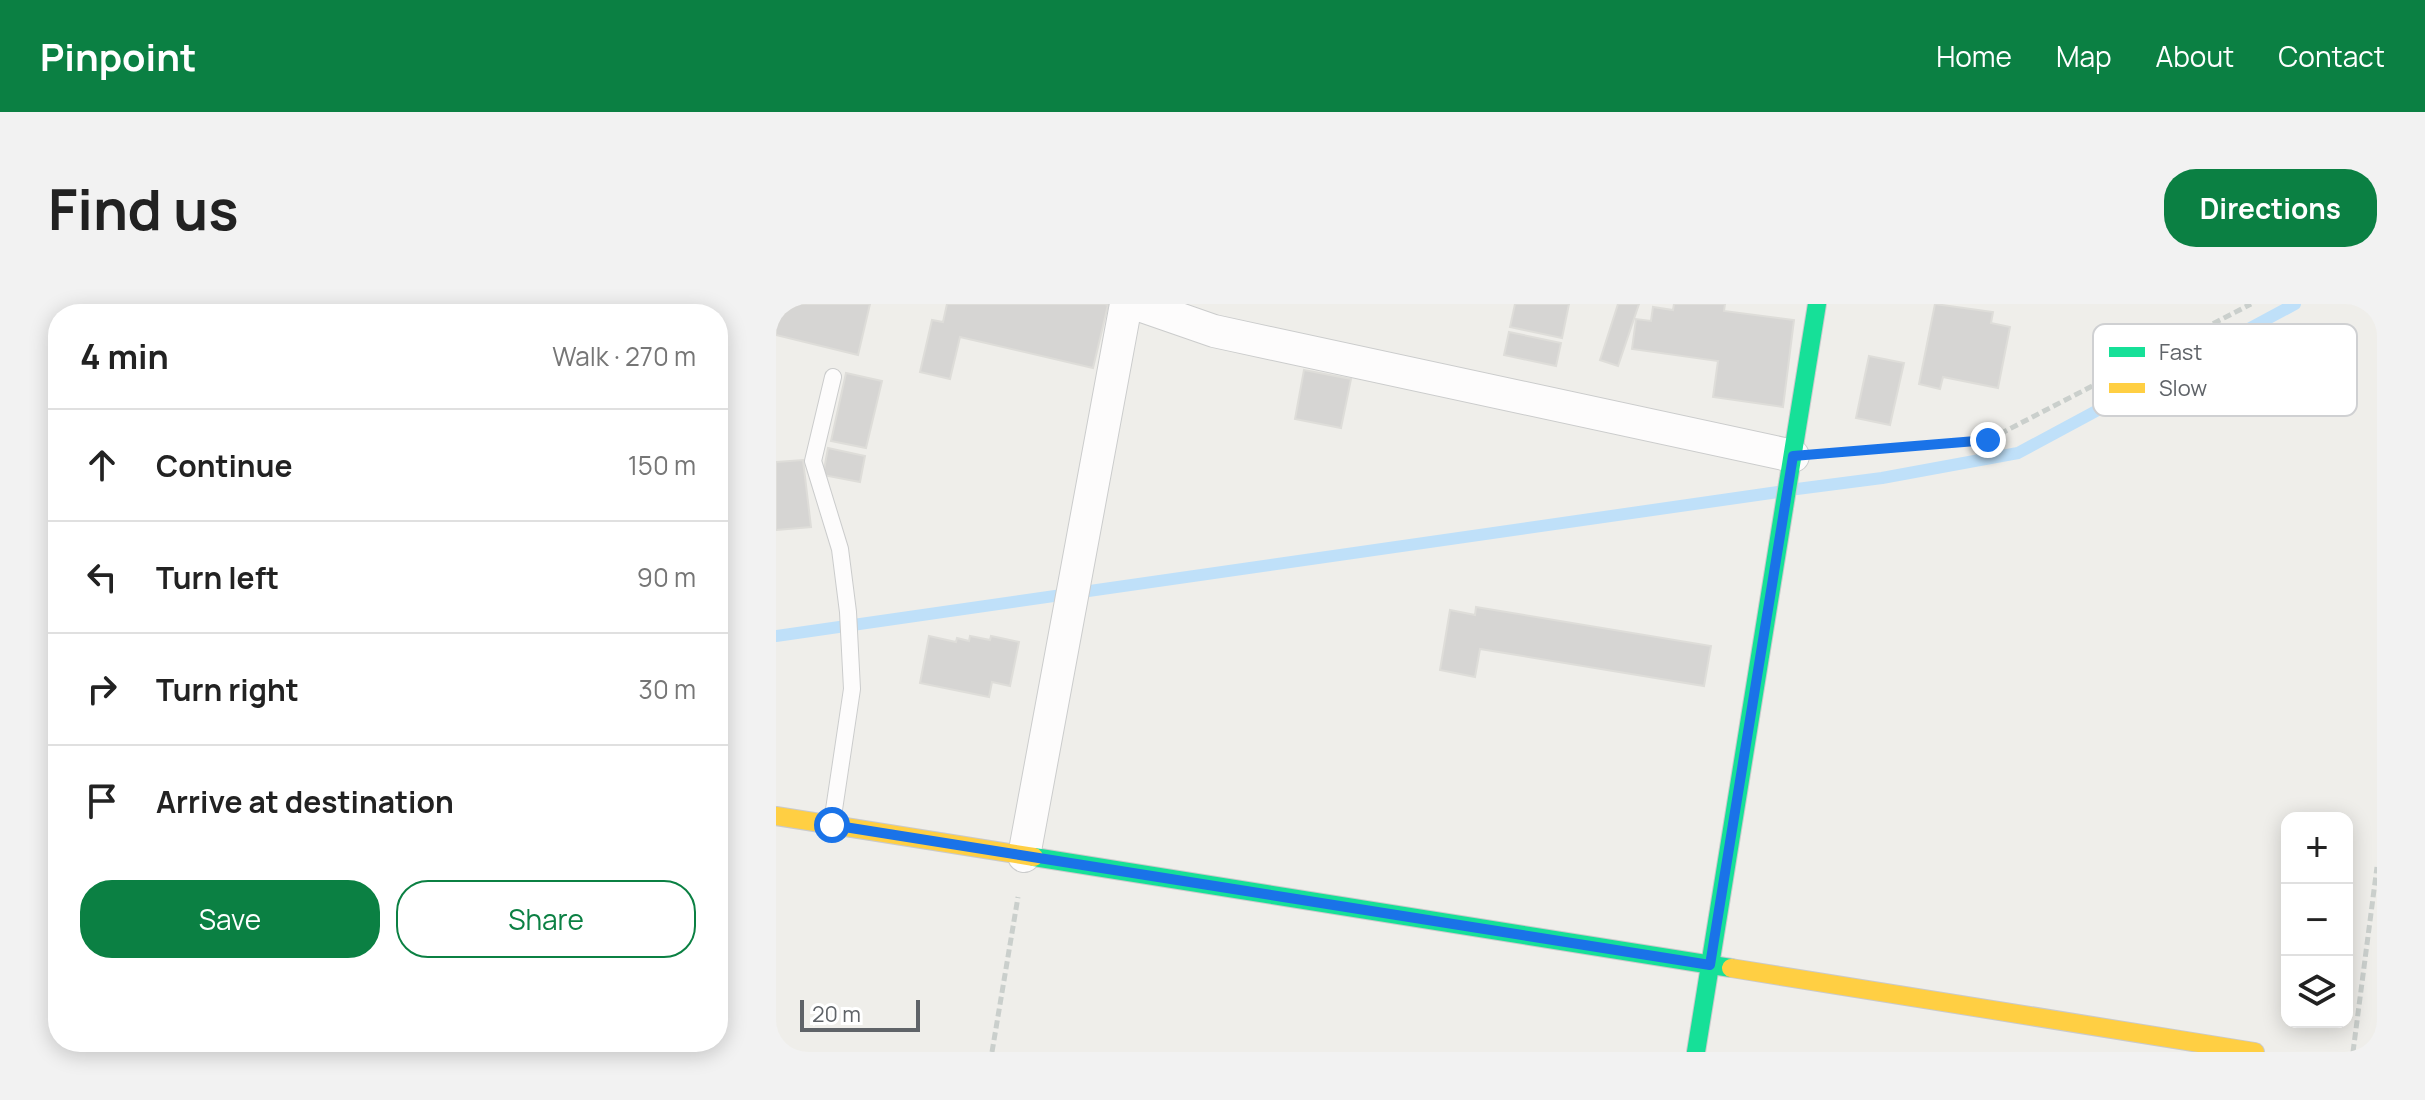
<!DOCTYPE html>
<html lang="en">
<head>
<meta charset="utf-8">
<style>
  :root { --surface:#fff; --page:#f2f2f2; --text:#222; --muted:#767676; --line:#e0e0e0; --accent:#0b8043 }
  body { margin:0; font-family:Manrope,sans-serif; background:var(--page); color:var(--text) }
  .controls { position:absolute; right:24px; bottom:24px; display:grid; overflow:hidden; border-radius:16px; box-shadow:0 4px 20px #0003 }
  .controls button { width:72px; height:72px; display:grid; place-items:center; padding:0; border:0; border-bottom:2px solid var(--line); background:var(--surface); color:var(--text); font:40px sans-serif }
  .scale { position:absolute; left:24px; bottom:20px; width:120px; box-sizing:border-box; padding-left:8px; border:4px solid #5f6368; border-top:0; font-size:22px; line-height:28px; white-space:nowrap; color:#5f6368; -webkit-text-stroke:6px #fff; paint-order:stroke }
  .stop { position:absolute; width:24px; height:24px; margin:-18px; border:6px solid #1a73e8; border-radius:50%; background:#fff }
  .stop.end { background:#1a73e8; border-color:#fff; box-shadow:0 2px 8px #0008 }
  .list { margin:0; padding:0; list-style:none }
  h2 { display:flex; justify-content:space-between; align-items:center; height:104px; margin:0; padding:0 32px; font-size:34px }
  h2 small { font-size:26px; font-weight:400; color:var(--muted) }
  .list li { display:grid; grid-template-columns:52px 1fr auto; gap:24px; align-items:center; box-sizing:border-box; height:112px; padding:0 32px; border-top:2px solid var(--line) }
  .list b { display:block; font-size:30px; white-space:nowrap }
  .list em { font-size:26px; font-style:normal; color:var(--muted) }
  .actions { display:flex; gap:16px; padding:24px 32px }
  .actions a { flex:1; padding:18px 0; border:2px solid var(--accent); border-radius:32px; text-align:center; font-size:28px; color:var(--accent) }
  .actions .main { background:var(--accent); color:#fff }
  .icon { flex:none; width:44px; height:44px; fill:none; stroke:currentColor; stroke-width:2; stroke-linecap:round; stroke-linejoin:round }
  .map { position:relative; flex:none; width:1601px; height:748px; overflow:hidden; border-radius:32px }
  header { display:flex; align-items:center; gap:48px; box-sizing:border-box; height:112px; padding:0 40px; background:var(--accent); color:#fff }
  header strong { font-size:38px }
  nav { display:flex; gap:44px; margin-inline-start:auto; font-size:28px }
  .intro { display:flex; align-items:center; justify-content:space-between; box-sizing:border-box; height:192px; padding:0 48px }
  h1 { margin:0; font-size:56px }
  .button { padding:20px 36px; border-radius:32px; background:var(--accent); color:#fff; font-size:28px; font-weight:700 }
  main { display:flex; gap:48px; padding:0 48px }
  aside { flex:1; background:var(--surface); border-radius:32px; box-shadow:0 4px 20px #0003 }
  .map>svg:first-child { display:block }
</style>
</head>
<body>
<header>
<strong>Pinpoint</strong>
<nav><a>Home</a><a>Map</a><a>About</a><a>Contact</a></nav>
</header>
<div class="intro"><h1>Find us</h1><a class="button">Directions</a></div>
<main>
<aside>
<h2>4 min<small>Walk · 270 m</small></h2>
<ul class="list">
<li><svg class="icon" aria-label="ahead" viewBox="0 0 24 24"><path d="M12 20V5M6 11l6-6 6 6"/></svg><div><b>Continue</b></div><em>150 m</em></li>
<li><svg class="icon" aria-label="left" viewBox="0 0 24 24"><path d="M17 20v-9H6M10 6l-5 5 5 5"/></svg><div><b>Turn left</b></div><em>90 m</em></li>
<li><svg class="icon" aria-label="right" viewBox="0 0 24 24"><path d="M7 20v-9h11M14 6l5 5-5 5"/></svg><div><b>Turn right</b></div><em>30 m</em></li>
<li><svg class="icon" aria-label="arrive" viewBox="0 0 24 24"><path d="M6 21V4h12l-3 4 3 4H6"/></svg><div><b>Arrive at destination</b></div></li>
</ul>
<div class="actions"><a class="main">Save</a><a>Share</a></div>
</aside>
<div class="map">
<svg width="1601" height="748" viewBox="0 0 1601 748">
  <rect width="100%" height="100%" fill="#efeeea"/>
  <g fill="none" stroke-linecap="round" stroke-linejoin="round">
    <g stroke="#bfe0f9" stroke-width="12">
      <path d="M1021 185 1106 174 1242 149 1519 0"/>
      <path d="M0 332 1002 188"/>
    </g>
  </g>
  <g fill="#d6d5d3" stroke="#deddd9" stroke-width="2">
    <path d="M0 0H94L82 51 0 31Z"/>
    <path d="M171 0H329L332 1 317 64 184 33 174 75 144 68 156 16 167 18Z"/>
    <path d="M739 0H793L786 34 734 23Z"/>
    <path d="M842 0H863L842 62 824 56Z"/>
    <path d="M898 0H949L948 7 1018 16 1007 103 937 93 942 57 856 45 860 15 875 17 877 3 897 6Z"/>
    <path d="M1159 0 1217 8 1215 19 1234 23 1222 84 1167 73 1164 85 1143 80Z"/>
    <path d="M733 28 785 39 780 62 728 51Z"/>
    <path d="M1093 52 1128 59 1114 121 1080 114Z"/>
    <path d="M528 66 575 75 565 124 519 115Z"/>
    <path d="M70 69 106 77 90 144 55 137Z"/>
    <path d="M52 144 89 152 84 178 47 171Z"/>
    <path d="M27 156 35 223 0 226V158Z"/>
    <path d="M700 303 935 342 928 382 704 345 699 373 664 366 674 306 699 311Z"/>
    <path d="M153 332 180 338 181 334 193 337 194 332 214 336 215 332 243 338 234 382 216 378 213 393 144 379Z"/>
  </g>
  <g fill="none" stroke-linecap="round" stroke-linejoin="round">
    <defs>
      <path id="lane" d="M56 519 76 385 72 308 64 245 37 157 57 73"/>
      <g id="street">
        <path d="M360 0 438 27 1017 152"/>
        <path d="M248 552 350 0"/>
      </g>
      <g id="fast">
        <path d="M258 553 955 664"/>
        <path d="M920 748 1041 0"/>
      </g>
      <g id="slow">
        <path d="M0 512 258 553"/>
        <path d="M955 664 1479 748"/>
      </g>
    </defs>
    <use href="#lane" stroke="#cbcccc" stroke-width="18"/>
    <use href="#street" stroke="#cbcccc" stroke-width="34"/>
    <use href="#fast" stroke="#cacacb" stroke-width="20"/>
    <use href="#slow" stroke="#cacacb" stroke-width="20"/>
    <g stroke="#cacfcc" stroke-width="5" stroke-dasharray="8 4" stroke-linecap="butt">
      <path d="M1058 150 1212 136 1475 0"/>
      <path d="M216 748 242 593"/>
      <path d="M1577 748 1601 563"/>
    </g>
    <use href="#lane" stroke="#fdfcfc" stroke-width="16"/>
    <use href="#street" stroke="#fdfcfc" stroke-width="32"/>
    <use href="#fast" stroke="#16e098" stroke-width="18"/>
    <use href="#slow" stroke="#ffcf43" stroke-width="18"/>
  </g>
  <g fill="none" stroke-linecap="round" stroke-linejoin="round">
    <path stroke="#1a73e8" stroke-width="10" d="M56 521 934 661 1017 152 1212 136"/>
  </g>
  <rect x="1317" y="20" width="264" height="92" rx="12" fill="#fff" stroke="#cfd0d2" stroke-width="2"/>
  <rect x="1333" y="43" width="36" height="10" fill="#16e098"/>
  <rect x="1333" y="79" width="36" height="10" fill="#ffcf43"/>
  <g font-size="22" fill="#5f6368">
    <text x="1383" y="56">Fast</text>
    <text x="1383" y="92">Slow</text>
  </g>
</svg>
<div class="controls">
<button>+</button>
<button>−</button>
<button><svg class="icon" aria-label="layers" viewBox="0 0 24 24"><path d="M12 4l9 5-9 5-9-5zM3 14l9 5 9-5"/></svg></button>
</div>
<div class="scale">20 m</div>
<div class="stop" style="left:56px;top:521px"></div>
<div class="stop end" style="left:1212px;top:136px"></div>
</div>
</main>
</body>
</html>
